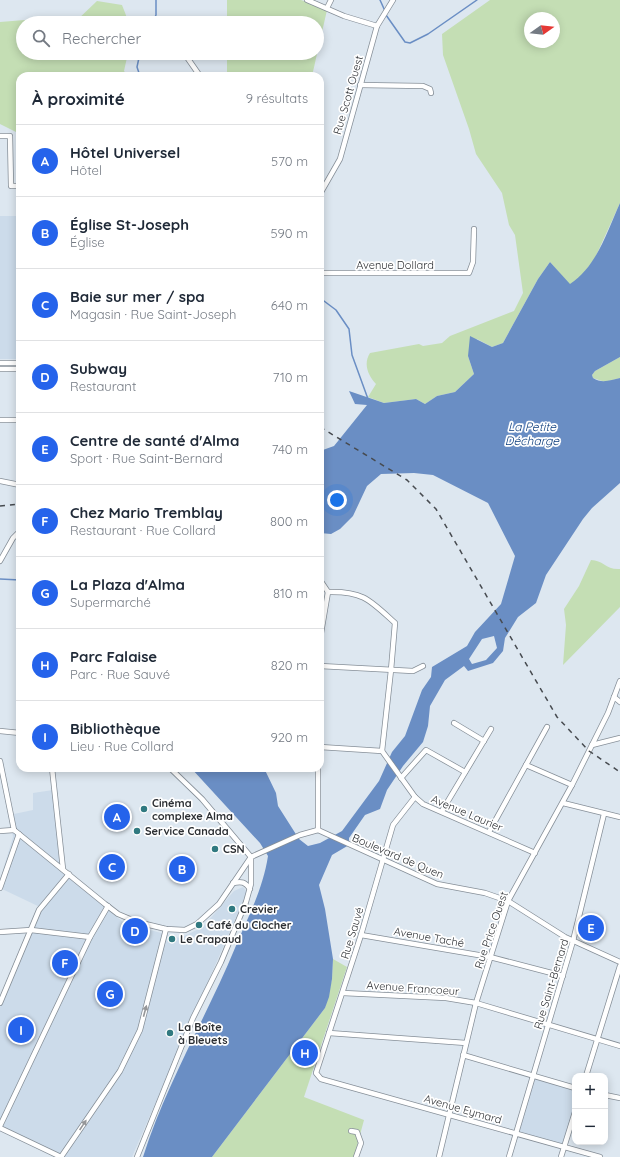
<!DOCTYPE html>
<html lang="fr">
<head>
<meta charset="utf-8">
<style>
  :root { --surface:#fff; --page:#f6f6f7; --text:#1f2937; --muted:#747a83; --line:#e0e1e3; --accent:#2563eb }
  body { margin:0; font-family:Quicksand,sans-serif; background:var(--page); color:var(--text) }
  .controls { position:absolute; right:12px; bottom:12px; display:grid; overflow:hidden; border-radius:8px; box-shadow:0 2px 10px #0003 }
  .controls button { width:36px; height:36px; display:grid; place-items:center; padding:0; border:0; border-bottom:1px solid var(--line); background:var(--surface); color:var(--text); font:20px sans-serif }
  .compass { position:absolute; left:524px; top:12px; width:36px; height:36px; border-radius:50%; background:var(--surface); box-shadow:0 2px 10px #0003; rotate:75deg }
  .you { position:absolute; left:337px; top:500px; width:14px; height:14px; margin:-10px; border:3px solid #fff; border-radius:50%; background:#1a73e8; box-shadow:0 0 0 6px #1a73e833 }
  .badge { display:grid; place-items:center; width:26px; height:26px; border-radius:50%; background:var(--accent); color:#fff; font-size:13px; font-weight:700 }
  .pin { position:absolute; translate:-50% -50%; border:2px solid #fff; box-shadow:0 1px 4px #0006 }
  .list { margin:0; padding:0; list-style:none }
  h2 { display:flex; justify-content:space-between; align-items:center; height:52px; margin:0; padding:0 16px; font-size:17px }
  h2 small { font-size:13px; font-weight:400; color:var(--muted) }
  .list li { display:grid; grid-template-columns:26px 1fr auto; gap:12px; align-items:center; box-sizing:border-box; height:72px; padding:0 16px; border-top:1px solid var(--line) }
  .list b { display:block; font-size:15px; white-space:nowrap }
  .list p { margin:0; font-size:13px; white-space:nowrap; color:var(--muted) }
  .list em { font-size:13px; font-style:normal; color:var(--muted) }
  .icon { flex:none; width:22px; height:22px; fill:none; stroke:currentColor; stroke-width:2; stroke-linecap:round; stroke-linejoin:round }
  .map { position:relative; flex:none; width:620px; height:1157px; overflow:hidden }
  .search { position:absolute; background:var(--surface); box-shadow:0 2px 10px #0003; left:16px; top:16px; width:308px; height:44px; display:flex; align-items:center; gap:10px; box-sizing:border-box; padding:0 14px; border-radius:22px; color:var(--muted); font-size:15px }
  .panel { position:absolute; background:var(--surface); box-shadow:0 2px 10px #0003; left:16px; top:72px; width:308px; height:700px; border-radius:12px }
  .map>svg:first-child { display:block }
</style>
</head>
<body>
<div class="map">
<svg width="620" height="1157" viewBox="0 0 620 1157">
  <rect width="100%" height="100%" fill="#dde7f0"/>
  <g fill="#ccdbea">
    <rect x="0" y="216" width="20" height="143"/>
    <path d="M53 790 60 869 124 923 180 938 203 927 234 891 243 887 247 892 132 1157H57L0 1131V1007L42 908 0 888V880L13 837 9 815 33 810V793Z"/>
    <path d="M533 1075 575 1088V1112L564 1147 516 1133Z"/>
  </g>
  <g fill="#c4deb4" fill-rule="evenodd">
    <path d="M227 0H301L327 10 312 76H227V53H317V23H227Z"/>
    <path d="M490 0H620V203L595 258 581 277 570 285 550 262 538 279 503 343 492 347 477 339 468 356 474 374 455 392 437 396 425 404 416 399 384 403 368 397 376 384C368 375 363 364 370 353L419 344 423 346 442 343 450 336 514 311 523 293 515 235 509 225 502 193 476 154 469 129 443 55 442 34ZM530 18H554V42H530Z"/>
    <path d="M97 1 122 5 129 23H74Z"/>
    <path d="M37 19 49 23H23V53H128L124 71 128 76H20V134L0 124V22Z"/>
    <path d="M620 357V378L605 382 593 378 592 375 595 371Z"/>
    <path d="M591 560C603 560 606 570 620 569V607L563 665 566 625 564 609 579 586Z"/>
    <path d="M333 959 347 967 304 1097 364 1120 354 1157H212L325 1008 332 979Z"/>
  </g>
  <path fill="#6a8ec4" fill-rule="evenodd" d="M620 203V357L595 371 592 375 593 378C602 384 611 380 620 378V483L592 508 583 519 546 575 536 603 518 617 505 638 503 651 493 663 468 671 464 666 445 680 430 706 428 726 423 742 403 766 387 790 380 809 365 815 349 838V845L332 855 319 885 325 909 333 959 332 979 329 997 325 1008 212 1157H143C166 1084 206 1018 235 948 248 917 263 889 268 856L260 843 191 768H264L276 793 278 806 299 839 308 846 320 843 342 831 379 781 392 752 405 736 422 690 431 677 432 667 467 646 475 632 501 604 515 556 488 503 433 475 414 473 381 474 367 486 353 516 340 529 331 534 320 533V451L334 446 367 405 355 404 349 391 384 403 416 399 425 404 437 396 455 392 474 374 468 356 470 336 492 347 503 343 538 279 550 262 570 284C597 266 607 232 620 203ZM494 636 497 648 486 660 472 664 469 659 482 639Z"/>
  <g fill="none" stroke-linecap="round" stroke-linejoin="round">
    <g stroke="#6a8ec4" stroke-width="1.5">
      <path d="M380 0 385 11"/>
      <path d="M386 15 405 42 410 43 428 34 477 0"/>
      <path d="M152 23 156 15V0"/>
      <path d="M140 76 137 67 140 53"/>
      <path d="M320 298 336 310 349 329 352 355 368 399"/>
      <path d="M0 579 20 580"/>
    </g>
    <defs>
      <g id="minor">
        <path d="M307 0 344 16 377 26"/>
        <path d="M327 8 331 0"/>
        <path d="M184 53 200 76"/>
        <path d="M360 85 423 86 430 89 431 93"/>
        <path d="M0 136H10L11 186H20"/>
        <path d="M320 194 340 159 377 26 393 0"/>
        <path d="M320 273H469L473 262 474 229"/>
        <path d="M0 363H20"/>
        <path d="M0 369H20"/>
        <path d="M0 420H20"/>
        <path d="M0 481 20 485"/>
        <path d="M0 561 13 538 20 531"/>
        <path d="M320 580 328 592C363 591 370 600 395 623L391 670 382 751"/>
        <path d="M320 639 328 592"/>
        <path d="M320 666 413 671 423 666"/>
        <path d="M614 697 620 702"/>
        <path d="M454 723 484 741"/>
        <path d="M0 731 20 733"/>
        <path d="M592 745 620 738"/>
        <path d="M320 747 382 751 415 797 423 804 535 853"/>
        <path d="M0 761 14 830 105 904 118 914 137 922 166 929 185 930 197 924 219 904 251 857 300 835 318 830 437 884 485 893 508 901 565 937 620 962"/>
        <path d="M526 765 572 785"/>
        <path d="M52 768 63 869"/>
        <path d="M318 768V830"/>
        <path d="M401 778 426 750 465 772"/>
        <path d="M415 797 393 825 361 935 316 1073 321 1079 600 1157"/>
        <path d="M563 803 620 817"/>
        <path d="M442 811 491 729"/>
        <path d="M0 831 14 830"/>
        <path d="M489 832 547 727"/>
        <path d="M233 883C242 881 245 882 250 889"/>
        <path d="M0 888 19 834"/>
        <path d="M0 932 31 930 90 937"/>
        <path d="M361 935 490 957 563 976"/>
        <path d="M343 993 446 998 476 1003 620 1046"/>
        <path d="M0 1003 39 910 69 874"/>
        <path d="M329 1033 466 1043"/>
        <path d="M463 1055 575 1088"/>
        <path d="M586 1076 620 966"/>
        <path d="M605 1095 620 1098"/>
        <path d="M0 1126 90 937 108 906"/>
        <path d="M0 1128 61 1157"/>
        <path d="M351 1131 357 1132 361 1143 356 1157"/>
        <path d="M61 1157 120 1071 140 1030 166 929"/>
        <path d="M137 1157 193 1018 221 962 246 902 251 884V857L202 799 170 768"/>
        <path d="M439 1157 476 1003 508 901 572 785 608 713 620 681"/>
        <path d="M509 1157 573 941 604 814"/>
        <path d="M561 1157 575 1112"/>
      </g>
    </defs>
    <use href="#minor" stroke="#868f98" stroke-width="6"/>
    <use href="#minor" stroke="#fff" stroke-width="4.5"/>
    <g stroke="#474b50" stroke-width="1.5" stroke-dasharray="5 5" stroke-linecap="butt">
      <path d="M320 427 407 480 436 509 557 717 589 751 620 772"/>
      <path d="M0 506 20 504"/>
    </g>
  </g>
  <defs><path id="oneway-solid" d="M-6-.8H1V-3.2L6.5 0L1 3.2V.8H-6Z"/></defs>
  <g fill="#969799">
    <use href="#oneway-solid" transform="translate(145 1011) rotate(-75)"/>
    <use href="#oneway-solid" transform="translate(83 1125) rotate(-56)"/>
  </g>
  <g fill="#307980" stroke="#fff" stroke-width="1.5">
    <circle cx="144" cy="809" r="4"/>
    <circle cx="137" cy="831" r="4"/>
    <circle cx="215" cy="849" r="4"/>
    <circle cx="232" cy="909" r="4"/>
    <circle cx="199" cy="925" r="4"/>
    <circle cx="172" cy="939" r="4"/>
    <circle cx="170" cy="1033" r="4"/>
  </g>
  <g text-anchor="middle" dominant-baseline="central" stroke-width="3.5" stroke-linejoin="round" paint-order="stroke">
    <g font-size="11" fill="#2c2f33" stroke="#fff">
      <text transform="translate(348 95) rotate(-74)">Rue Scott Ouest</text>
      <text x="395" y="265">Avenue Dollard</text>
      <text transform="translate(467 813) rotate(23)">Avenue Laurier</text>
      <text transform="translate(398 856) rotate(23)">Boulevard de Quen</text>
      <text transform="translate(491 930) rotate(-71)">Rue Price Ouest</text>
      <text transform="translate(352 933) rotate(-73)">Rue Sauvé</text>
      <text transform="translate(429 937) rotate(10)">Avenue Taché</text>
      <text transform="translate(551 984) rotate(-73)">Rue Saint-Bernard</text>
      <text transform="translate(413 988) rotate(4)">Avenue Francoeur</text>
      <text transform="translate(463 1109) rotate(16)">Avenue Eymard</text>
    </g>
    <g font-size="11" font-weight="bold" fill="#2c2f33" stroke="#fff" text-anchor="start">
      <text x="152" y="803">Cinéma<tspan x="152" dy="13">complexe Alma</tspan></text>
      <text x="145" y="831">Service Canada</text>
      <text x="223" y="849">CSN</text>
      <text x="240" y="909">Crevier</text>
      <text x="207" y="925">Café du Clocher</text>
      <text x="180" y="939">Le Crapaud</text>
      <text x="178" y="1027">La Boîte<tspan x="178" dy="13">à Bleuets</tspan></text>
    </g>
    <g font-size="12" font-style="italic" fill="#0b3c7c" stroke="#fff">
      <text x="532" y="426">La Petite<tspan x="532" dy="14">Décharge</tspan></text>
    </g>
  </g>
</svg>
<div class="controls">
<button>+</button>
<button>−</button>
</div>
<svg class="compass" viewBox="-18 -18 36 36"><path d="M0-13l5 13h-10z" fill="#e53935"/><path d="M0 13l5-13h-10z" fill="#747a83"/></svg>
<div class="you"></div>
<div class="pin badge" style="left:117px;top:817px">A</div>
<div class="pin badge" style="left:182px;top:869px">B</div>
<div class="pin badge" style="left:112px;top:867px">C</div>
<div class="pin badge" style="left:135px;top:931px">D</div>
<div class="pin badge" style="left:591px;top:928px">E</div>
<div class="pin badge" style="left:65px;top:963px">F</div>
<div class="pin badge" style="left:110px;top:994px">G</div>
<div class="pin badge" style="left:305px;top:1053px">H</div>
<div class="pin badge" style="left:21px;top:1030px">I</div>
<div class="search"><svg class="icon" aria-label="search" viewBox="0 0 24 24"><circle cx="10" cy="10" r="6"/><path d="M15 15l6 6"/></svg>Rechercher</div>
<section class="panel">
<h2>À proximité<small>9 résultats</small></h2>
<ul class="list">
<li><span class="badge">A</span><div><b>Hôtel Universel</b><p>Hôtel</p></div><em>570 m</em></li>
<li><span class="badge">B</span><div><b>Église St-Joseph</b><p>Église</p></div><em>590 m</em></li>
<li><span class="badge">C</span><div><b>Baie sur mer / spa</b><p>Magasin · Rue Saint-Joseph</p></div><em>640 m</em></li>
<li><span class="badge">D</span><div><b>Subway</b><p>Restaurant</p></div><em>710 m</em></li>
<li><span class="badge">E</span><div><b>Centre de santé d'Alma</b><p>Sport · Rue Saint-Bernard</p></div><em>740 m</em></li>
<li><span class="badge">F</span><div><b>Chez Mario Tremblay</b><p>Restaurant · Rue Collard</p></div><em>800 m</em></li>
<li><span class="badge">G</span><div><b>La Plaza d'Alma</b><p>Supermarché</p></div><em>810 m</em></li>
<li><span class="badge">H</span><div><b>Parc Falaise</b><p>Parc · Rue Sauvé</p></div><em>820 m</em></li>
<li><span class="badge">I</span><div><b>Bibliothèque</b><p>Lieu · Rue Collard</p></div><em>920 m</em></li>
</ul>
</section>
</div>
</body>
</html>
